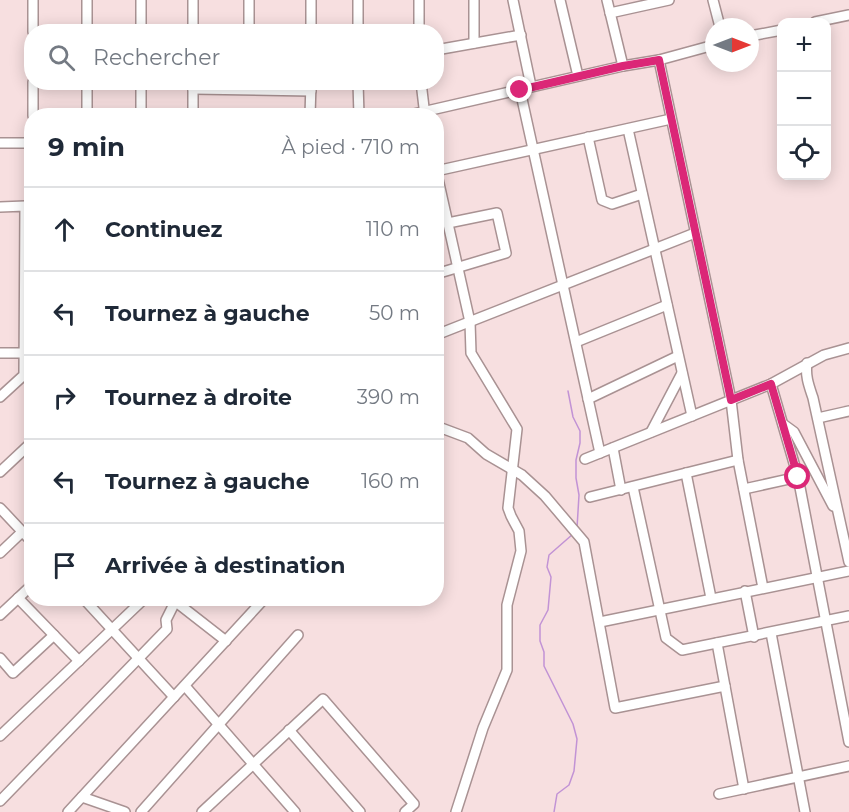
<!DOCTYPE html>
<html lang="fr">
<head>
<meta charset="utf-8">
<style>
  :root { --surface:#fff; --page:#f2f2f3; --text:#1f2937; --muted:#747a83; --line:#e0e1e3 }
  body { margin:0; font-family:Montserrat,sans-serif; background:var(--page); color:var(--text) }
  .controls { position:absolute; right:18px; top:18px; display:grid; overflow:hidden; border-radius:12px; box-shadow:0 3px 15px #0003 }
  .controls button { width:54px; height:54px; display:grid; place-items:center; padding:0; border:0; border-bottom:2px solid var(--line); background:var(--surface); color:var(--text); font:30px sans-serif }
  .compass { position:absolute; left:705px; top:18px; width:54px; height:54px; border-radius:50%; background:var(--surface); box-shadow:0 3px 15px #0003; rotate:90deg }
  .stop { position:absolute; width:18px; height:18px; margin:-14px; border:4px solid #db2777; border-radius:50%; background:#fff }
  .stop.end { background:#db2777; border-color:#fff; box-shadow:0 2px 6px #0008 }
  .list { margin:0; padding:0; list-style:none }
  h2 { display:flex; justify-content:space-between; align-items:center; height:78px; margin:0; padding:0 24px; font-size:26px }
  h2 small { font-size:20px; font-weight:400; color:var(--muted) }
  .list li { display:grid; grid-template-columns:39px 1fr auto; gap:18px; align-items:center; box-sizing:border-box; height:84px; padding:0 24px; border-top:2px solid var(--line) }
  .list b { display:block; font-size:22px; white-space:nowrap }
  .list em { font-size:20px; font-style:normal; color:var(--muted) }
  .icon { flex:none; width:33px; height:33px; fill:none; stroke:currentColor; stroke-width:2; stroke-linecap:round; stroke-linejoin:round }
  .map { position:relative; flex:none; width:849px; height:812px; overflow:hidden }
  .search { position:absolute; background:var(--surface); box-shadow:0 3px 15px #0003; left:24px; top:24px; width:420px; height:66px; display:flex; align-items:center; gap:15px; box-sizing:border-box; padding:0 21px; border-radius:24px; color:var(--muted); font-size:22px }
  .panel { position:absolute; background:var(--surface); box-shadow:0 3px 15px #0003; left:24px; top:108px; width:420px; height:498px; border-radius:24px }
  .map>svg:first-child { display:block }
</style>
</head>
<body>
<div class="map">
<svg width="849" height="812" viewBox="0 0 849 812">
  <rect width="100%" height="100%" fill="#f7dfe0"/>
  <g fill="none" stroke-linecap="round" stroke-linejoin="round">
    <g stroke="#c293d5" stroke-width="1.5">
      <path d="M568 391 573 417 580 431V443L576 460V478L579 495 577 528"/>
      <path d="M554 812 557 794 569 785 574 771 577 739 573 724 544 666V652L540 641V625L548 610 551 577 547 567 549 555 573 534"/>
    </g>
    <defs>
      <g id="minor">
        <path d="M33 0V32"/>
        <path d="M249 0V32"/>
        <path d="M311 0V32"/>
        <path d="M358 0V32"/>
        <path d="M474 0V43"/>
        <path d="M513 0 531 86"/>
        <path d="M560 0 578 76"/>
        <path d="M607 0 623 66"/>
        <path d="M713 0 720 27"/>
        <path d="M610 13 669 0"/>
        <path d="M815 22 849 15"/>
        <path d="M87 32V0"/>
        <path d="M141 32V0"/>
        <path d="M193 32V0"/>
        <path d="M419 32V0"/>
        <path d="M750 36 782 30"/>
        <path d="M436 50 521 35"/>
        <path d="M659 60 731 400 738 460 763 588"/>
        <path d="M33 82V116"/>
        <path d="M358 82 359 116"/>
        <path d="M421 82 425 116"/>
        <path d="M193 89 311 91"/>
        <path d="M520 90 600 453"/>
        <path d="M87 116V82"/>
        <path d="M141 116V82"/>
        <path d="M193 116V82"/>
        <path d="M310 116 311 82"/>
        <path d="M405 116 623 66 659 60 714 45"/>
        <path d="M628 129 692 416"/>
        <path d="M588 137 602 200 612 204 642 194"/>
        <path d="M0 143H32"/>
        <path d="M436 170 470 322 471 353 517 429 508 508 511 516 519 531 521 551 507 605V670L483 728 456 812"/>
        <path d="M436 171 671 119"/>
        <path d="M0 207 25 206 24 375 0 397"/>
        <path d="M436 274 506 253 497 213 448 223"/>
        <path d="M436 335 695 233"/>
        <path d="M576 342 667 305"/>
        <path d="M0 353H32"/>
        <path d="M807 363C805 376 809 386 813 398L849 562"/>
        <path d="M771 384 798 477 849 742"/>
        <path d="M588 399 678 356"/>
        <path d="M818 418 849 411"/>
        <path d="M783 424 794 432 833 506"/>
        <path d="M436 426 468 438 486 454 522 475 545 496 584 542 615 708 725 686"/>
        <path d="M651 432 682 373"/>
        <path d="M613 448 621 490"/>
        <path d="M585 459 771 384 824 355 849 348"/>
        <path d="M0 472 32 442"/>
        <path d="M686 473 711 598"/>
        <path d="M633 487 666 638 682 650 849 616"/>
        <path d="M744 489 798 477"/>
        <path d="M590 497 738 460"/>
        <path d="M0 508 32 542"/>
        <path d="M0 553 22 532"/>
        <path d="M745 591 754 637"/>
        <path d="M18 598 79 661"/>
        <path d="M83 598 174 697"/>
        <path d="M168 598 176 602 226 641"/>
        <path d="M0 615 32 585"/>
        <path d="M600 622 849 571"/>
        <path d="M771 633 805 812"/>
        <path d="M717 643 744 789"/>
        <path d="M0 658 13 673 54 635"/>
        <path d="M185 686 295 812"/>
        <path d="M289 730 360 812"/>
        <path d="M0 736 145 598"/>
        <path d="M719 794 849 766"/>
        <path d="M82 797 125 812"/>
        <path d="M0 801 167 629 166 620 177 598"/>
        <path d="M68 812 265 598"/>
        <path d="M141 812 298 635"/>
        <path d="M202 812 323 699 414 804 405 812"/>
      </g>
    </defs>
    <use href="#minor" stroke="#a99293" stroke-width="12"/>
    <use href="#minor" stroke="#fff" stroke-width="9"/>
  </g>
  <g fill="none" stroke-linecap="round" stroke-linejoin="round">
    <path stroke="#db2777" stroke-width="8" d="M520 90 623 66 659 60 731 400 771 384 798 477"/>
  </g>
</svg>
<div class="controls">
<button>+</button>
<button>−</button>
<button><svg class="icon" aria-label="locate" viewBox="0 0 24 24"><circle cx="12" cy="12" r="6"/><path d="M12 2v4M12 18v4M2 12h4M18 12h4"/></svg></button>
</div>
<svg class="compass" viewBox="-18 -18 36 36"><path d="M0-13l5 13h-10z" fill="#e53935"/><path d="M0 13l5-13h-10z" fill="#747a83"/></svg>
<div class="stop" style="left:798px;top:477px"></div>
<div class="stop end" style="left:520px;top:90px"></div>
<div class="search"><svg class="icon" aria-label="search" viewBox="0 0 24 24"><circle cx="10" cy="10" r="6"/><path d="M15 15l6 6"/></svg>Rechercher</div>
<section class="panel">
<h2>9 min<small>À pied · 710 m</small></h2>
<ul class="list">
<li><svg class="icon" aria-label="ahead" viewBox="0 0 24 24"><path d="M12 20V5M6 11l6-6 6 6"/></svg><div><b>Continuez</b></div><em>110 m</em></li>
<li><svg class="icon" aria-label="left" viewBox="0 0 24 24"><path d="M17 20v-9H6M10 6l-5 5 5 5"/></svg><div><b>Tournez à gauche</b></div><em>50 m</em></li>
<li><svg class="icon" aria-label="right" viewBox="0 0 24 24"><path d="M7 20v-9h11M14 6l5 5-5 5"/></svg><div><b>Tournez à droite</b></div><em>390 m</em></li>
<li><svg class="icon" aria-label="left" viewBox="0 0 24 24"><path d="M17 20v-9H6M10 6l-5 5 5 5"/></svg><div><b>Tournez à gauche</b></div><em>160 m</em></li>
<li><svg class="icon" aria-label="arrive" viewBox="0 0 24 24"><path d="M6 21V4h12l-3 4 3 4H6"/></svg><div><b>Arrivée à destination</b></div></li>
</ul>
</section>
</div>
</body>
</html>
